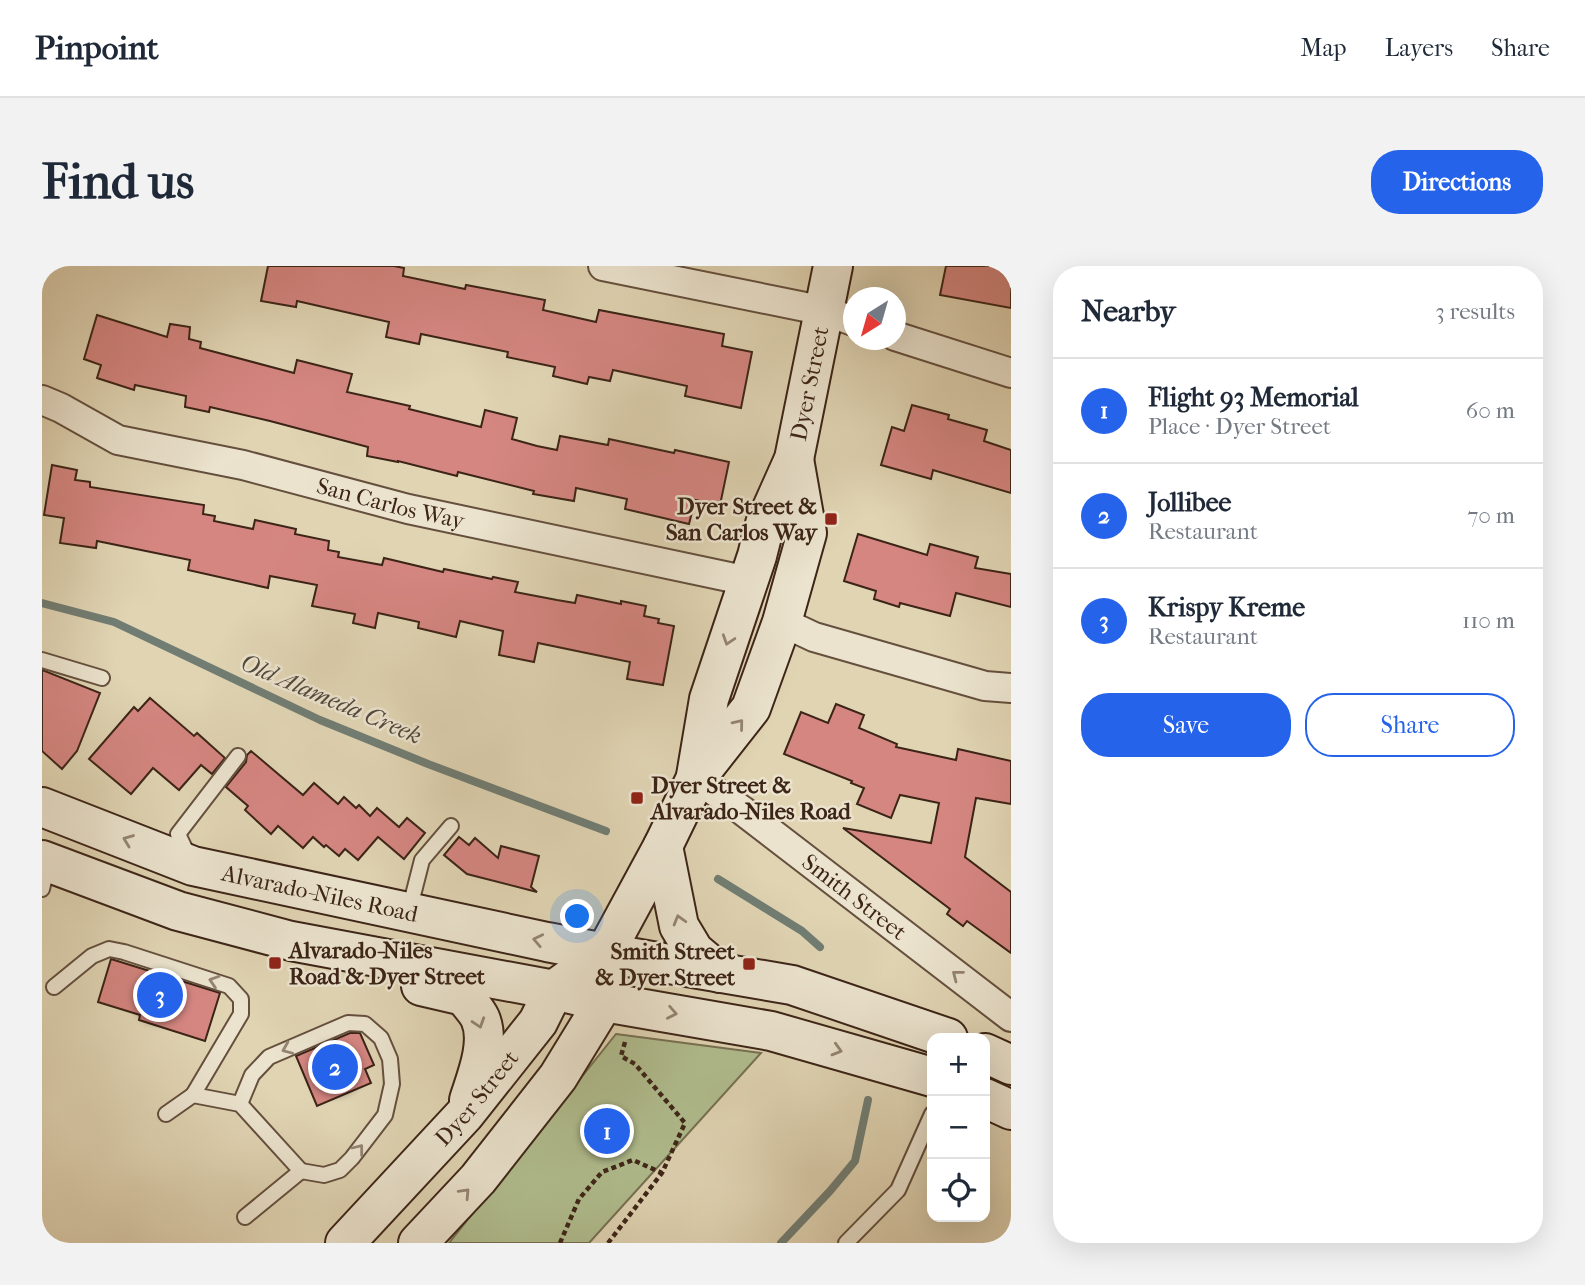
<!DOCTYPE html>
<html lang="en">
<head>
<meta charset="utf-8">
<style>
  :root { --surface:#fff; --page:#f2f2f3; --text:#1f2937; --muted:#747a83; --line:#e0e1e3; --accent:#2563eb }
  body { margin:0; font-family:"IM FELL French Canon",serif; background:var(--page); color:var(--text) }
  .controls { position:absolute; right:21px; bottom:21px; display:grid; overflow:hidden; border-radius:14px; box-shadow:0 7px 28px #0002 }
  .controls button { width:63px; height:63px; display:grid; place-items:center; padding:0; border:0; border-bottom:2px solid var(--line); background:var(--surface); color:var(--text); font:35px sans-serif }
  .compass { position:absolute; left:801px; top:21px; width:63px; height:63px; border-radius:50%; background:var(--surface); box-shadow:0 7px 28px #0002; rotate:217deg }
  .you { position:absolute; left:536px; top:651px; width:24px; height:24px; margin:-18px; border:5px solid #fff; border-radius:50%; background:#1a73e8; box-shadow:0 0 0 10px #1a73e833 }
  .badge { display:grid; place-items:center; width:46px; height:46px; border-radius:50%; background:var(--accent); color:#fff; font-size:23px; font-weight:700 }
  .pin { position:absolute; translate:-50% -50%; border:4px solid #fff; box-shadow:0 2px 7px #0006 }
  .list { margin:0; padding:0; list-style:none }
  h2 { display:flex; justify-content:space-between; align-items:center; height:91px; margin:0; padding:0 28px; font-size:30px }
  h2 small { font-size:23px; font-weight:400; color:var(--muted) }
  .list li { display:grid; grid-template-columns:46px 1fr auto; gap:21px; align-items:center; box-sizing:border-box; height:105px; padding:0 28px; border-top:2px solid var(--line) }
  .list b { display:block; font-size:26px; white-space:nowrap }
  .list p { margin:0; font-size:23px; white-space:nowrap; color:var(--muted) }
  .list em { font-size:23px; font-style:normal; color:var(--muted) }
  .actions { display:flex; gap:14px; padding:21px 28px }
  .actions a { flex:1; padding:16px 0; border:2px solid var(--accent); border-radius:28px; text-align:center; font-size:24px; color:var(--accent) }
  .actions .main { background:var(--accent); color:#fff }
  .icon { flex:none; width:38px; height:38px; fill:none; stroke:currentColor; stroke-width:2; stroke-linecap:round; stroke-linejoin:round }
  .map { position:relative; flex:none; width:969px; height:977px; overflow:hidden; border-radius:28px }
  header { display:flex; align-items:center; gap:42px; box-sizing:border-box; height:98px; padding:0 35px; background:var(--surface); border-bottom:2px solid var(--line) }
  header strong { font-size:33px }
  nav { display:flex; gap:38px; margin-inline-start:auto; font-size:24px }
  .intro { display:flex; align-items:center; justify-content:space-between; box-sizing:border-box; height:168px; padding:0 42px }
  h1 { margin:0; font-size:49px }
  .button { padding:18px 32px; border-radius:28px; background:var(--accent); color:#fff; font-size:24px; font-weight:700 }
  main { display:flex; gap:42px; padding:0 42px }
  aside { flex:1; background:var(--surface); border-radius:28px; box-shadow:0 7px 28px #0002 }
  .map>svg:first-child { display:block }
</style>
</head>
<body>
<header>
<strong>Pinpoint</strong>
<nav><a>Map</a><a>Layers</a><a>Share</a></nav>
</header>
<div class="intro"><h1>Find us</h1><a class="button">Directions</a></div>
<main>
<div class="map">
<svg width="969" height="977" viewBox="0 0 969 977">
  <rect width="100%" height="100%" fill="#e0d4b3"/>
  <filter id="stains"><feTurbulence type="fractalNoise" baseFrequency=".00286" numOctaves="4"/><feColorMatrix values="0 0 0 0 .2 0 0 0 0 .09 0 0 0 0 .02 0 0 0 .5 -.17"/></filter>
  <radialGradient id="worn" r=".72"><stop offset=".6" stop-color="#630" stop-opacity="0"/><stop offset="1" stop-color="#630" stop-opacity=".3"/></radialGradient>
  <path fill="#b0bd8e" stroke="#767052" stroke-width="2" d="M574 768 719 787 547 977H407Z"/>
  <g fill="none" stroke-linecap="round" stroke-linejoin="round">
    <g stroke="#717d73" stroke-width="8">
      <path d="M0 337 72 356 278 454 386 498 564 565"/>
      <path d="M676 613 760 665 778 681"/>
      <path d="M739 977 788 925 813 895 826 834"/>
    </g>
  </g>
  <g fill="#d58681" stroke="#3c2417" stroke-width="2">
    <path d="M226 0H352L362 2 361 10 423 23 424 19 503 34 501 44 554 56 557 44 682 68 680 80 710 86 699 142 643 130 645 120 571 104 568 115 547 111 545 118 511 110 513 101 465 91 466 86 379 68 377 78 344 71 347 56 255 35 254 41 219 35Z"/>
    <path d="M904 0H969V42L898 29Z"/>
    <path d="M55 49 125 71 128 58 148 61 147 73 159 76 158 82 252 107 255 94 310 108 305 126 368 140 367 143 439 161 443 144 475 152 470 173 495 180 515 184 518 170 566 179 567 173 632 187 633 184 687 196 678 239 653 234 647 258 583 243 585 233 534 222 532 235 491 228 492 225 416 206 415 210 356 195V196L325 190 326 181 228 155 168 141 167 146 143 141 144 130 93 119 92 124 55 112 59 99 42 93Z"/>
    <path d="M870 139 907 149 906 153 945 164 942 175 969 184V227L891 204 889 213 839 199 850 161 862 165Z"/>
    <path d="M10 199 35 204 33 214 48 216V221L162 239 161 248 173 250 172 255 211 263 213 254 254 263 253 268 287 275 286 284 297 286 296 291 340 299 342 292 401 306 402 303 450 313 451 311 476 316 473 326 515 334 533 337 535 329 579 338V335L604 340 602 350 617 353 616 357 632 360 621 419 585 413 588 396 496 377 492 396 457 389 461 365 418 355 414 371 376 362 377 356 336 347 333 362 311 357 313 348 270 340 275 319 228 310 226 322 146 304 148 294 55 275 54 282 18 277 22 252 2 249Z"/>
    <path d="M816 268 885 289 888 278 936 291 933 302 969 308V341L914 327 908 350 858 337 857 341 832 333 834 325 802 315Z"/>
    <path d="M0 404 58 427 35 485 20 503 0 485Z"/>
    <path d="M108 432 152 470 155 467 183 492 170 508 159 499 137 524 111 502 89 528 47 493 92 441 96 445Z"/>
    <path d="M794 438 822 449 817 462 855 478 854 481 914 494 916 483 969 495V538L934 532 923 591 969 626V687L925 655 921 660 905 648 908 643 801 562 889 577 897 537 858 529 849 552 815 538 822 522 809 517 810 515 742 488 759 446 786 457Z"/>
    <path d="M209 485 261 529 272 517 296 538 302 531 314 542 317 539 328 550 335 542 357 561 365 552 383 567 362 593 336 571 316 594 303 583 297 590 284 579 282 581 271 571 261 582 236 560 229 568 203 544 206 540 184 521 204 496 205 489Z"/>
    <path d="M417 571 427 579 433 572 456 592 459 580 497 590 489 621 495 626 425 608 402 589Z"/>
    <path d="M69 693 178 727 163 775 97 754 98 749 56 736Z"/>
    <path d="M308 767H318L332 799 323 803 329 817 275 840 254 790Z"/>
  </g>
  <g fill="none" stroke-linecap="round" stroke-linejoin="round">
    <defs>
      <g id="lane">
        <path d="M0 394 60 412"/>
        <path d="M146 589 136 568 196 490"/>
        <path d="M0 623 6 598"/>
        <path d="M367 645 380 594 409 560"/>
        <path d="M12 721 50 690 67 683 82 686 187 720 199 733V748L151 829"/>
        <path d="M198 838 210 809 227 791 306 757 323 758 339 772 348 793 350 818 343 849 310 892 298 904 282 909 259 905"/>
        <path d="M124 848 151 829 198 838 259 905 203 951"/>
        <path d="M804 977 856 924 890 848"/>
      </g>
      <g id="street">
        <path d="M561 0 783 45 811 55"/>
        <path d="M853 70 969 107"/>
        <path id="s1" d="M0 134 19 142 76 174 201 199 366 243 706 315"/>
        <path d="M740 356 772 371 943 420 969 422"/>
        <path id="s2" d="M654 512 701 545 969 751"/>
      </g>
      <g id="secondary">
        <path id="s3" d="M654 510 667 433 715 290 723 258 752 193 791 0"/>
        <path id="s4" d="M0 541 151 600 505 676 563 687 750 719 906 772"/>
        <path d="M621 580 637 660 652 685 678 707"/>
        <path d="M0 594 136 645 249 675 512 724 562 736 729 765 890 811"/>
        <path d="M379 720 422 730C427 737 435 745 438 752 449 776 434 812 427 834"/>
        <path d="M943 787 969 799"/>
        <path d="M943 832 969 844"/>
        <path id="s5" d="M303 977 423 848 496 756 512 724 563 687 621 580 654 512 709 442 740 356 765 267 752 193"/>
        <path d="M376 977 436 913 516 811 562 736 563 711"/>
      </g>
    </defs>
    <use href="#lane" stroke="#65503e" stroke-width="18"/>
    <use href="#street" stroke="#65503e" stroke-width="32"/>
    <use href="#secondary" stroke="#3c2417" stroke-width="42"/>
    <g stroke="#3c2417" stroke-width="4.5" stroke-dasharray="5 3.5" stroke-linecap="butt">
      <path d="M518 977 537 933 560 906 591 894 620 907"/>
      <path d="M566 977 620 907 643 857 593 798 579 790 583 776"/>
    </g>
    <use href="#lane" stroke="#ebe3ce" stroke-width="14"/>
    <use href="#street" stroke="#ebe3ce" stroke-width="28"/>
    <use href="#secondary" stroke="#ebe3ce" stroke-width="38"/>
  </g>
  <defs><path id="oneway-chevron" d="M-2-3.5L2.5 0L-2 3.5" fill="none" stroke-width="1.6" stroke-linecap="round" stroke-linejoin="round" transform="scale(1.75)"/></defs>
  <g stroke="#948472">
    <use href="#oneway-chevron" transform="translate(686 374) rotate(108)"/>
    <use href="#oneway-chevron" transform="translate(697 458) rotate(-51)"/>
    <use href="#oneway-chevron" transform="translate(86 574) rotate(-159)"/>
    <use href="#oneway-chevron" transform="translate(637 654) rotate(-106)"/>
    <use href="#oneway-chevron" transform="translate(496 674) rotate(-168)"/>
    <use href="#oneway-chevron" transform="translate(915 709) rotate(-142)"/>
    <use href="#oneway-chevron" transform="translate(172 715) rotate(-162)"/>
    <use href="#oneway-chevron" transform="translate(630 747) rotate(11)"/>
    <use href="#oneway-chevron" transform="translate(437 757) rotate(72)"/>
    <use href="#oneway-chevron" transform="translate(245 783) rotate(157)"/>
    <use href="#oneway-chevron" transform="translate(795 784) rotate(16)"/>
    <use href="#oneway-chevron" transform="translate(317 883) rotate(-52)"/>
    <use href="#oneway-chevron" transform="translate(423 927) rotate(-47)"/>
  </g>
  <g fill="#8f2418" stroke="#ebe3ce" stroke-width="2.5">
    <rect x="782" y="246" width="14" height="14" rx="3.5"/>
    <rect x="588" y="525" width="14" height="14" rx="3.5"/>
    <rect x="226" y="690" width="14" height="14" rx="3.5"/>
    <rect x="700" y="691" width="14" height="14" rx="3.5"/>
  </g>
  <g text-anchor="middle" dominant-baseline="central" stroke-width="5" stroke-linejoin="round" paint-order="stroke">
    <g font-size="23" fill="#3c2417" stroke="#ebe3ce">
      <text stroke="none"><textPath href="#s3" startOffset="410">Dyer Street</textPath></text>
      <text stroke="none"><textPath href="#s1" startOffset="366">San Carlos Way</textPath></text>
      <text stroke="none"><textPath href="#s4" startOffset="292">Alvarado-Niles Road</textPath></text>
      <text stroke="none"><textPath href="#s2" startOffset="198">Smith Street</textPath></text>
      <text stroke="none"><textPath href="#s5" startOffset="196">Dyer Street</textPath></text>
    </g>
    <g font-size="23" font-weight="bold" fill="#3c2417" stroke="#ebe3ce" text-anchor="end">
      <text x="775" y="240">Dyer Street &amp;<tspan x="775" dy="26">San Carlos Way</tspan></text>
      <text x="609" y="519" text-anchor="start">Dyer Street &amp;<tspan x="609" dy="26">Alvarado-Niles Road</tspan></text>
      <text x="247" y="684" text-anchor="start">Alvarado-Niles<tspan x="247" dy="26">Road &amp; Dyer Street</tspan></text>
      <text x="693" y="685">Smith Street<tspan x="693" dy="26">&amp; Dyer Street</tspan></text>
    </g>
    <g font-size="24" font-style="italic" fill="#52493d" stroke="#ebe3ce">
      <text transform="translate(289 433) rotate(23)">Old Alameda Creek</text>
    </g>
  </g>
  <rect width="100%" height="100%" filter="url(#stains)"/>
  <rect width="100%" height="100%" fill="url(#worn)"/>
</svg>
<div class="controls">
<button>+</button>
<button>−</button>
<button><svg class="icon" aria-label="locate" viewBox="0 0 24 24"><circle cx="12" cy="12" r="6"/><path d="M12 2v4M12 18v4M2 12h4M18 12h4"/></svg></button>
</div>
<svg class="compass" viewBox="-18 -18 36 36"><path d="M0-13l5 13h-10z" fill="#e53935"/><path d="M0 13l5-13h-10z" fill="#747a83"/></svg>
<div class="you"></div>
<div class="pin badge" style="left:565px;top:865px">1</div>
<div class="pin badge" style="left:293px;top:801px">2</div>
<div class="pin badge" style="left:118px;top:729px">3</div>
</div>
<aside>
<h2>Nearby<small>3 results</small></h2>
<ul class="list">
<li><span class="badge">1</span><div><b>Flight 93 Memorial</b><p>Place · Dyer Street</p></div><em>60 m</em></li>
<li><span class="badge">2</span><div><b>Jollibee</b><p>Restaurant</p></div><em>70 m</em></li>
<li><span class="badge">3</span><div><b>Krispy Kreme</b><p>Restaurant</p></div><em>110 m</em></li>
</ul>
<div class="actions"><a class="main">Save</a><a>Share</a></div>
</aside>
</main>
</body>
</html>
